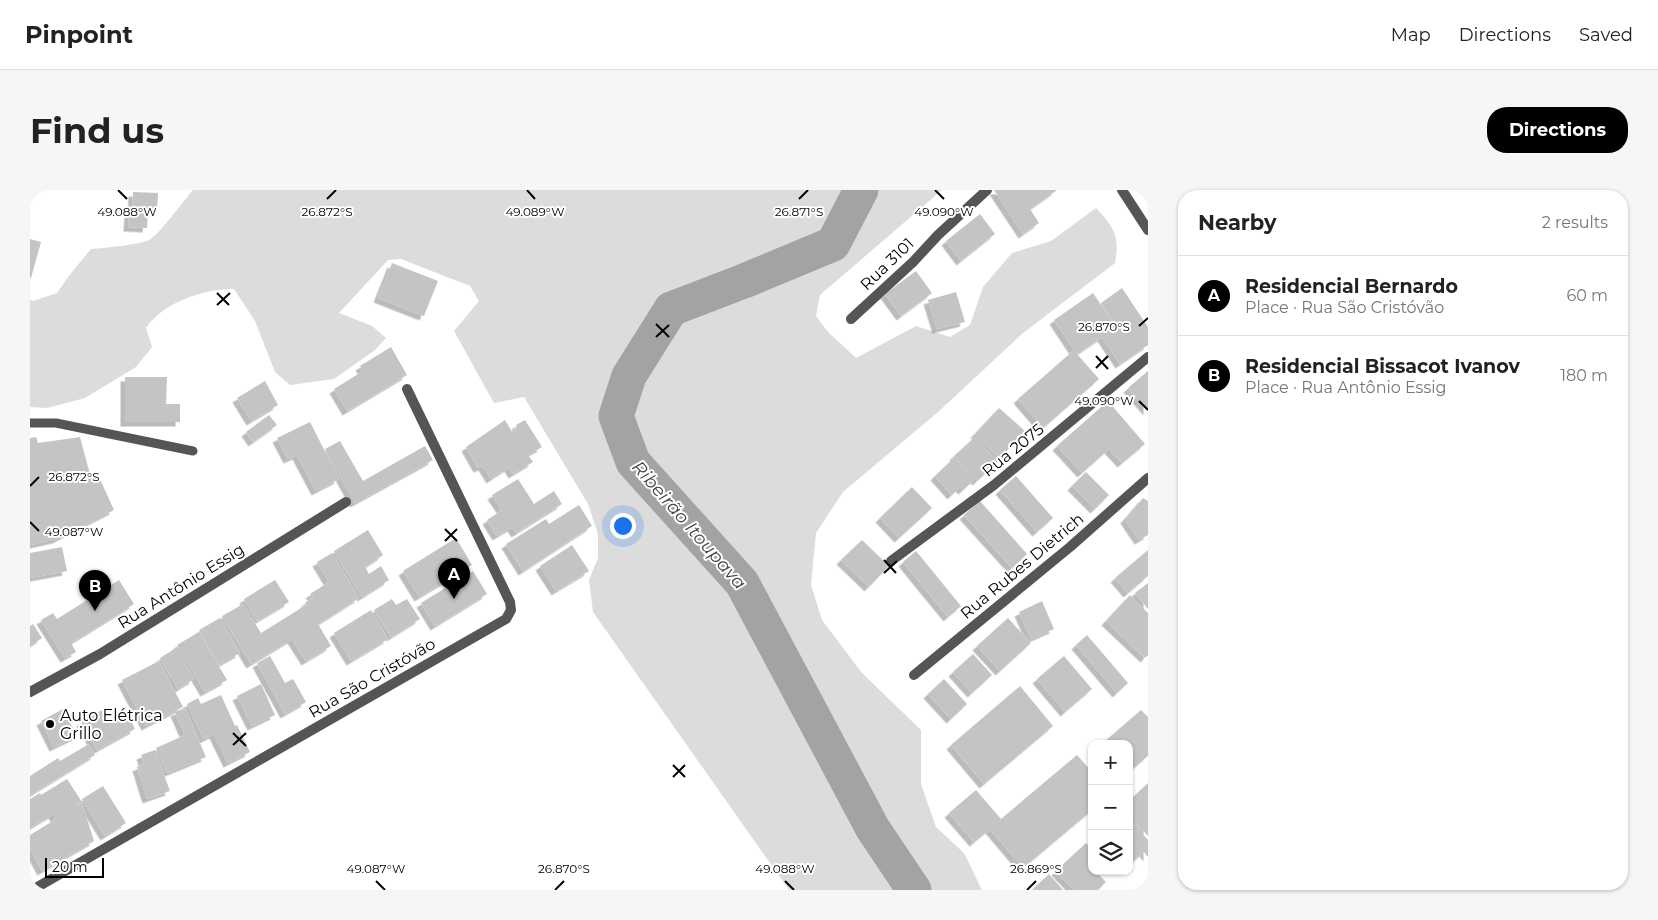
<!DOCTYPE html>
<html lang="en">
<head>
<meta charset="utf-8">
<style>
  :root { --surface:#fff; --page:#f6f6f6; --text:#222; --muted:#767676; --line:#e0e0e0; --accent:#000 }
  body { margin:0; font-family:Montserrat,sans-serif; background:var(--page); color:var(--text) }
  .controls { position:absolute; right:15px; bottom:15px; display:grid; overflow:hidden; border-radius:10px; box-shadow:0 1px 4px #0004 }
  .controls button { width:45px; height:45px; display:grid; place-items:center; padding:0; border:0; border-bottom:1px solid var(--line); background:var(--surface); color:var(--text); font:25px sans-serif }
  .scale { position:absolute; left:15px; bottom:12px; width:59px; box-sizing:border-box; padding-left:5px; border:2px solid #000; border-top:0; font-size:14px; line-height:18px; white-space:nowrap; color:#000; -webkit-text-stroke:4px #fff; paint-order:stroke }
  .you { position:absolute; left:592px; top:335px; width:18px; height:18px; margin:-12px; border:4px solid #fff; border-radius:50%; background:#1a73e8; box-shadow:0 0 0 8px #1a73e833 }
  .badge { display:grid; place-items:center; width:32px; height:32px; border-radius:50%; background:var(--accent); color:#fff; font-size:16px; font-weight:700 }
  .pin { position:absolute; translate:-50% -41px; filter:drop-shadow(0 1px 2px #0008) }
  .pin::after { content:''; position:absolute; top:26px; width:18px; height:15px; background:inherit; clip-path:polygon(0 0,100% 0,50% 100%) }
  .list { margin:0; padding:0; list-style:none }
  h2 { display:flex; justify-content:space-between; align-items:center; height:65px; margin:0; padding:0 20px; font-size:21px }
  h2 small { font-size:16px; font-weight:400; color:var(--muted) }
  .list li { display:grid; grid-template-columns:32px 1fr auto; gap:15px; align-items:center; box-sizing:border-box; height:80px; padding:0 20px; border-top:1px solid var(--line) }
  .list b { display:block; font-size:19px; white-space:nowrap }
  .list p { margin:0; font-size:16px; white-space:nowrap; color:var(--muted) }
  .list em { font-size:16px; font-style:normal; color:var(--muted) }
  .icon { flex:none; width:28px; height:28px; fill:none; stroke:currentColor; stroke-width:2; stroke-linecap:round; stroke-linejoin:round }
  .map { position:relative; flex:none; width:1118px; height:700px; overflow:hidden; border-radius:20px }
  header { display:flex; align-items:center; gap:30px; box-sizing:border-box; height:70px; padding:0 25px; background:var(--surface); border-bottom:1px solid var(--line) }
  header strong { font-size:24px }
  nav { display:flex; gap:28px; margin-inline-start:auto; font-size:18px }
  .intro { display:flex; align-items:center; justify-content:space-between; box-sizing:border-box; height:120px; padding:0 30px }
  h1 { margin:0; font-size:35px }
  .button { padding:12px 22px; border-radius:20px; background:var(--accent); color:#fff; font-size:18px; font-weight:700 }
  main { display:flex; gap:30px; padding:0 30px }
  aside { flex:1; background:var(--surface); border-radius:20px; box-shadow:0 1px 4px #0004 }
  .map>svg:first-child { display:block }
</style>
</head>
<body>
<header>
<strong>Pinpoint</strong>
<nav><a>Map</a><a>Directions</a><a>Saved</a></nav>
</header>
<div class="intro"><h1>Find us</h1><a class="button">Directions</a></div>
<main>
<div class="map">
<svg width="1118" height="700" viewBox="0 0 1118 700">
  <defs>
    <filter id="shadow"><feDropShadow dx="-4.5" dy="4.5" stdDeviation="0" flood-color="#0004"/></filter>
  </defs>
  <rect width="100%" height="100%" fill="#fff"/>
  <path fill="#dcdcdc" d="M163 0H912L790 105 786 126 798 142 826 168 886 136 920 147 940 135 953 97 982 63 1021 51 1066 18C1084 37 1090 46 1085 73L993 143 908 222 813 302 786 343 781 395 792 430 832 483 891 540V594L906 637 934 663 952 700H759L563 422 559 390 568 368V344L558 314 494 207 464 213 424 141 449 111 440 96 371 69 358 70 309 123 342 136 356 148 345 160 304 189 260 195 245 182 225 131 204 99C175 98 132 113 116 138L122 157 106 177 55 208 17 218 0 217V110L3 111 27 103 38 87 61 59C75 58 107 55 119 50 129 45 154 10 163 0Z"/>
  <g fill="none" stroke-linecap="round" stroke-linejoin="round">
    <path stroke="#a3a3a3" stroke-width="35" d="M831 0 803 54 714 91 641 119 599 186 586 226 603 272 712 393 843 639 884 700"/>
  </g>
  <g fill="#c4c4c4" filter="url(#shadow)">
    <path d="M964 0H1027L1000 19 1009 33 993 44Z"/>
    <path d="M103 2 128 3 127 22 118 21 117 38 98 37 99 22 102 23Z"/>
    <path d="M950 24 965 44 931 71 916 51Z"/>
    <path d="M0 49 11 52 1 88H0Z"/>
    <path d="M362 73 408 91 394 126 348 108Z"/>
    <path d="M886 81 902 103 871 126 855 104Z"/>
    <path d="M1092 98 1118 137V155L1090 174 1072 147 1047 164 1069 189 1013 238 988 209 1044 160 1024 130 1063 103 1094 149 1071 113Z"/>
    <path d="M926 102 935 132 907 139 898 110Z"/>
    <path d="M361 157 377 185 317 221 304 199 333 181 330 176Z"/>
    <path d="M1118 181V221L1098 198Z"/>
    <path d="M95 187H137L136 214H150V232H95Z"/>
    <path d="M235 191 248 215 221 231 207 208Z"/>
    <path d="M1078 211 1115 254 1092 273 1079 259 1052 283 1027 256Z"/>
    <path d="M969 218 995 241 970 268 945 244Z"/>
    <path d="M239 225 247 235 223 252 216 242Z"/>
    <path d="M475 230 482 242 487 238 486 235 495 230 512 257 498 265 503 272 483 284 479 277 461 289 453 276 448 278 436 257Z"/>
    <path d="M280 232 309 289 286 301 267 265 258 269 247 248Z"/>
    <path d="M6 247 8 253 50 247 61 288 69 287 84 320 27 349 0 355V248Z"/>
    <path d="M945 247 968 272 947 291 945 289 933 300 930 297 922 305 905 286 924 268 939 282 924 266Z"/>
    <path d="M310 251 333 291 395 256 403 270 325 313 295 259Z"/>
    <path d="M1056 282 1079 305 1065 319 1042 296Z"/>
    <path d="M986 286 1023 328 1007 342 970 300Z"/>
    <path d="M488 289 504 314 524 301 532 314 486 343 482 337 467 346 457 330 472 320 462 305Z"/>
    <path d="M882 297 902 318 869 348 850 328Z"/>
    <path d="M1113 308 1118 311V345L1109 350 1095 329Z"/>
    <path d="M950 311 997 364 982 378 934 325Z"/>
    <path d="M549 315 562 336 493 381 476 354 516 329 519 334Z"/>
    <path d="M338 340 353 365 335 377 339 384 351 376 359 390 332 407 304 361Z"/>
    <path d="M426 348 442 375 389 407 373 381Z"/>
    <path d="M832 350 859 376 839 397 811 370Z"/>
    <path d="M542 355 559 381 526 401 510 376Z"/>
    <path d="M32 357 37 381 0 388V363Z"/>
    <path d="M1118 360V386L1098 403 1085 388Z"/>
    <path d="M886 361 931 416 918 427 873 372Z"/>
    <path d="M302 363 329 408 288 434 301 456 276 471 262 449 221 474 192 426 213 414 231 443 276 415 275 413 283 407 280 404 299 392 287 372Z"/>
    <path d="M443 381 457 404 405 436 391 413Z"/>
    <path d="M89 390 104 414 41 453 46 462 35 468 11 430 23 423 27 429Z"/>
    <path d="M245 390 259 412 227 431 214 409Z"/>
    <path d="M1118 393V419L1105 403Z"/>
    <path d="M1100 405 1118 423V465L1115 468 1076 431Z"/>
    <path d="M362 409 366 415 377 409 390 429 361 447 344 420Z"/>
    <path d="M1012 411 1024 439 1001 449 989 422Z"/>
    <path d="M341 420 358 449 321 471 304 443Z"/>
    <path d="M190 428 210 463 189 475 169 440Z"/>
    <path d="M978 428 1001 453 970 481 947 456Z"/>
    <path d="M3 434 12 448 0 456V436Z"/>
    <path d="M169 442 197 490 175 502 147 455Z"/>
    <path d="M1057 445 1098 493 1087 503 1046 455Z"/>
    <path d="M146 458 164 489 148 499 130 468Z"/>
    <path d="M943 464 962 485 942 503 923 482Z"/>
    <path d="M240 466 255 493 263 489 276 512 255 524 227 473Z"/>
    <path d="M1034 466 1062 499 1035 522 1007 489Z"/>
    <path d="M129 471 153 517 116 536 92 490Z"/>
    <path d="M914 489 937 514 921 529 898 504Z"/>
    <path d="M231 494 245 525 222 536 207 506Z"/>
    <path d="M990 496 1023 536 954 594 921 555Z"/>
    <path d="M191 505 205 536 207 535 220 562 198 573 184 544 174 549 157 514 168 508 171 514Z"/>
    <path d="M155 518 176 567 137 583 126 558 155 545 145 522Z"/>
    <path d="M33 519 47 546 24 557 11 531Z"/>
    <path d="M72 520 79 532 96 522 105 539 67 560 51 532Z"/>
    <path d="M1111 520 1118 527V566L1100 581 1099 554H1076L1074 552Z"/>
    <path d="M59 554 65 565 0 605V586L28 568 30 571Z"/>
    <path d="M125 560 140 601 117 609 107 577 114 574 111 565Z"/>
    <path d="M1047 565 1062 582V620L993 678 960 639 944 652 919 623 946 600 971 629Z"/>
    <path d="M37 589 52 612 44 617 52 613 64 651 12 681 0 659V645L26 629 23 624 0 638V609L10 603 11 605Z"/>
    <path d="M1118 593V646L1099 626V611Z"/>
    <path d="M73 596 96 633 75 646 52 609Z"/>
    <path d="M1104 634 1118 650V667L1114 662 1099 675V638Z"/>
    <path d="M1056 653 1062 659V681H1065L1076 692 1068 700H1044L1026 681Z"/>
    <path d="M1019 684 1033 700H1002Z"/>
  </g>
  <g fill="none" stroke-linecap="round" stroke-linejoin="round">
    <path stroke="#555" stroke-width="9" d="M0 233H26L163 261"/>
    <g stroke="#555" stroke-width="10">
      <path d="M1092 0 1118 40"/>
      <path d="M821 129 883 72 908 45 957 0"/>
      <path d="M861 371 964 295 1118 167"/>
      <path d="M884 485 1040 357 1118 288"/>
      <path d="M0 502 70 464 316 312"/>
      <path d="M2 700 476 429 481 420 480 412 377 199"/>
    </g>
  </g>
  <path fill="none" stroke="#000" stroke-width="2" d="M88 0 97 9M497 0 505 9M905 0 914 9M297 9 306 0M769 9 778 0M187 103 199 115M187 115 200 103M626 134 639 147M1109 136 1118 128M626 147 639 135M1066 166 1078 179M1066 178 1078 166M1109 211 1118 220M0 296 9 287M0 332 9 341M415 339 427 351M415 351 427 339M854 370 866 383M854 383 867 371M203 543 216 556M203 555 216 543M643 575 655 587M643 587 655 575M346 691 355 700M755 691 764 700M525 700 534 691M997 700 1006 691"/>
  <circle fill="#000" stroke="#fff" stroke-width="2" cx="20" cy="534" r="5"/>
  <g text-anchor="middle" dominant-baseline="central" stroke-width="4" stroke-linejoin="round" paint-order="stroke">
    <g font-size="16" fill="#000" stroke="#fff">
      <text transform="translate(857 74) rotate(-44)">Rua 3101</text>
      <text transform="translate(983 260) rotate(-39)">Rua 2075</text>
      <text transform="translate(992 376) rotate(-40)">Rua Rubes Dietrich</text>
      <text transform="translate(151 396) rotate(-32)">Rua Antônio Essig</text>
      <text transform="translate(342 488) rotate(-30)">Rua São Cristóvão</text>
    </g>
    <g font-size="16" fill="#000" stroke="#fff" text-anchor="start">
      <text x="30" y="525">Auto Elétrica<tspan x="30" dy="18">Grillo</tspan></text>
    </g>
    <g font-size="18" font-style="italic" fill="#444" stroke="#fff">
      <text transform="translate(659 335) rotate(49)">Ribeirão Itoupava</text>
    </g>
  </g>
  <g font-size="12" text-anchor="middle" fill="#000" stroke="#fff" stroke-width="4" stroke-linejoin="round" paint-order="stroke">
    <text x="297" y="26">26.872°S</text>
    <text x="769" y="26">26.871°S</text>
    <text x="97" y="26">49.088°W</text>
    <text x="505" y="26">49.089°W</text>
    <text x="914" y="26">49.090°W</text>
    <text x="1074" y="141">26.870°S</text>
    <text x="1074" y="215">49.090°W</text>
    <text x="44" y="291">26.872°S</text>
    <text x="44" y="346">49.087°W</text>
    <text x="346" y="683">49.087°W</text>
    <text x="755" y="683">49.088°W</text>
    <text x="534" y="683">26.870°S</text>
    <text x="1006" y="683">26.869°S</text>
  </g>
</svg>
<div class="controls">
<button>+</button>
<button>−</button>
<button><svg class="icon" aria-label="layers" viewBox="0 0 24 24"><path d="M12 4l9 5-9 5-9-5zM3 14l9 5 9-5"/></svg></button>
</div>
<div class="scale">20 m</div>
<div class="you"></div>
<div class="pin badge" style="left:424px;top:409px">A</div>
<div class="pin badge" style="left:65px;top:421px">B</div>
</div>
<aside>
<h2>Nearby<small>2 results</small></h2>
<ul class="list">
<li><span class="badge">A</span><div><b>Residencial Bernardo</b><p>Place · Rua São Cristóvão</p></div><em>60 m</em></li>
<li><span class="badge">B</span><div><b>Residencial Bissacot Ivanov</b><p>Place · Rua Antônio Essig</p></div><em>180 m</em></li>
</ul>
</aside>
</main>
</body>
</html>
